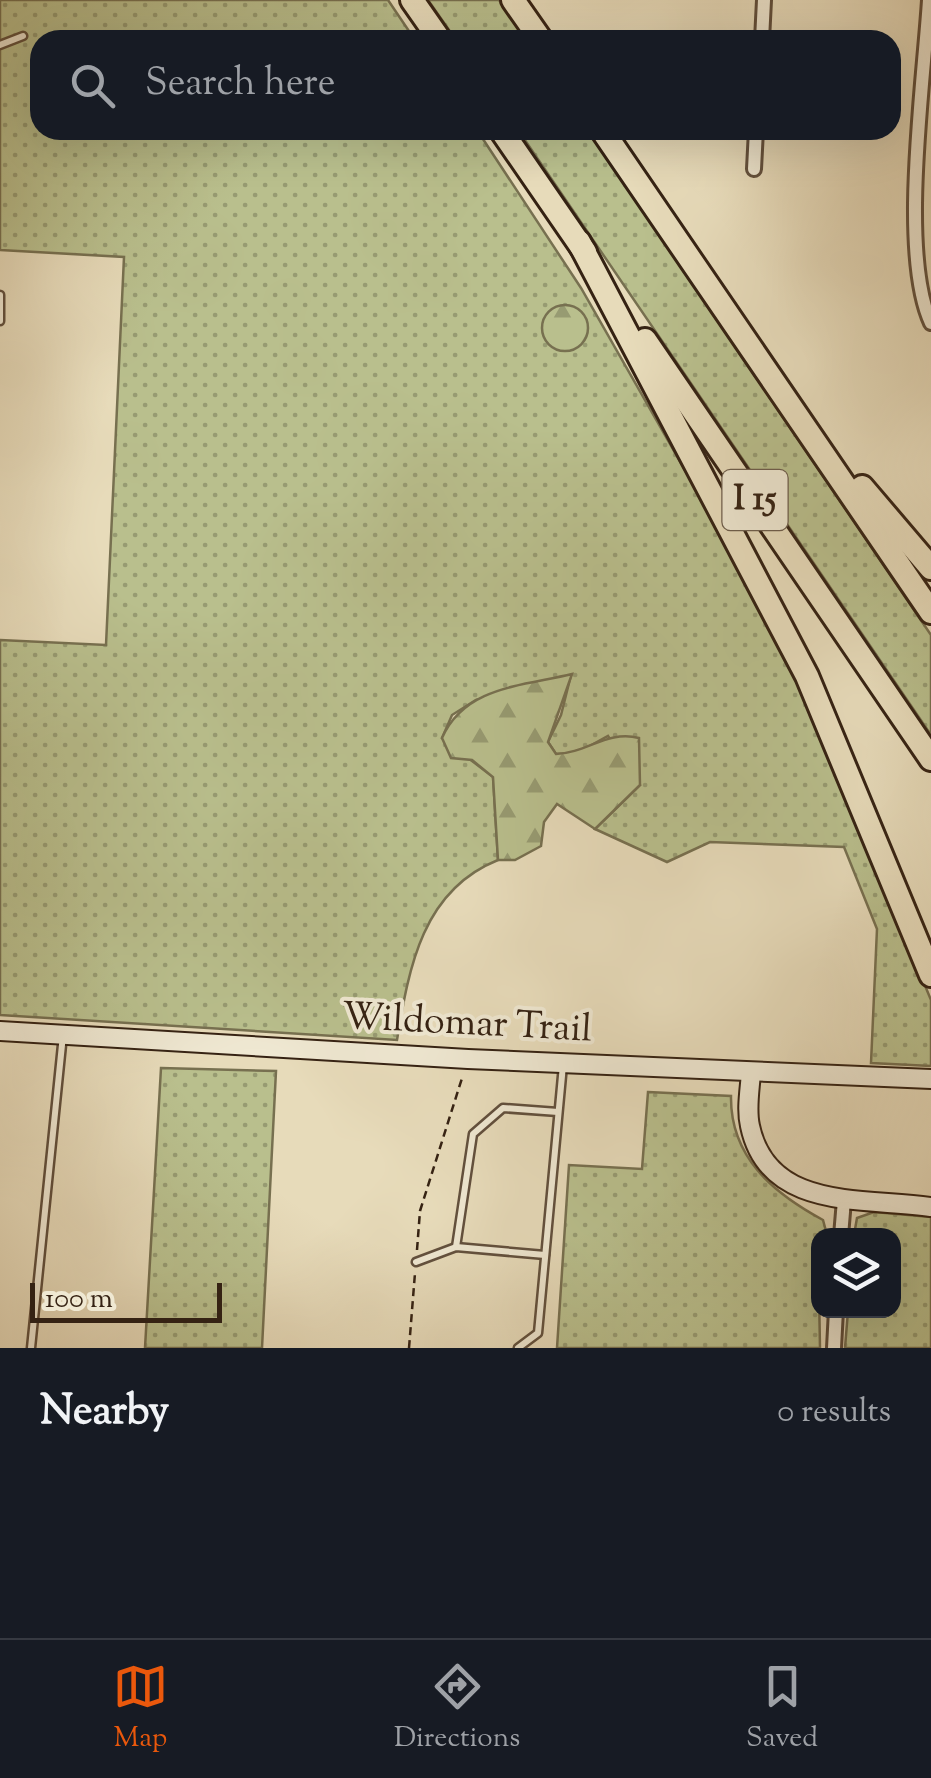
<!DOCTYPE html>
<html lang="en">
<head>
<meta charset="utf-8">
<style>
  :root { --surface:#171b24; --page:#242831; --text:#f1f3f6; --muted:#9ea1a6; --line:#363941; --accent:#ea580c }
  body { margin:0; font-family:"Sorts Mill Goudy",serif; background:var(--page); color:var(--text) }
  .controls { position:absolute; right:30px; bottom:30px; display:grid; overflow:hidden; border-radius:20px; box-shadow:0 10px 40px #0002 }
  .controls button { width:90px; height:90px; display:grid; place-items:center; padding:0; border:0; border-bottom:2px solid var(--line); background:var(--surface); color:var(--text); font:50px sans-serif }
  .scale { position:absolute; left:30px; bottom:25px; width:192px; box-sizing:border-box; padding-left:10px; border:5px solid #352213; border-top:0; font-size:28px; line-height:35px; white-space:nowrap; color:#352213; -webkit-text-stroke:8px #efe8d2; paint-order:stroke }
  .list { margin:0; padding:0; list-style:none }
  h2 { display:flex; justify-content:space-between; align-items:center; height:130px; margin:0; padding:0 40px; font-size:42px }
  h2 small { font-size:32px; font-weight:400; color:var(--muted) }
  .icon { flex:none; width:55px; height:55px; fill:none; stroke:currentColor; stroke-width:2; stroke-linecap:round; stroke-linejoin:round }
  .map { position:relative; flex:none; width:931px; height:1348px; overflow:hidden }
  .search { position:absolute; background:var(--surface); box-shadow:0 10px 40px #0002; left:30px; right:30px; top:30px; height:110px; display:flex; align-items:center; gap:25px; box-sizing:border-box; padding:0 35px; border-radius:30px; color:var(--muted); font-size:38px }
  .sheet { height:290px; background:var(--surface) }
  nav { display:flex; justify-content:space-around; align-items:center; box-sizing:border-box; height:140px; border-top:2px solid var(--line); background:var(--surface); font-size:28px; color:var(--muted) }
  nav a { display:grid; justify-items:center; gap:5px }
  nav .on { color:var(--accent) }
  .map>svg:first-child { display:block }
</style>
</head>
<body>
<div class="map">
<svg width="931" height="1348" viewBox="0 0 931 1348">
  <defs>
    <pattern id="grass-dots" width="8" height="8" patternUnits="userSpaceOnUse" patternTransform="scale(2.5)"><rect width="8" height="8" fill="#b9bf8d"/><path d="M2 2h.1M6 6h.1" fill="none" stroke="#979b72" stroke-width="1.8" stroke-linecap="round"/></pattern>
    <pattern id="forest-firs" width="22" height="20" patternUnits="userSpaceOnUse" patternTransform="scale(2.5)"><rect width="22" height="20" fill="#b9bf8d"/><path d="M5 1l3.5 6h-7zM16 11l3.5 6h-7z" fill="#979b72"/></pattern>
  </defs>
  <rect width="100%" height="100%" fill="#e7dbba"/>
  <filter id="stains"><feTurbulence type="fractalNoise" baseFrequency=".002" numOctaves="4"/><feColorMatrix values="0 0 0 0 .2 0 0 0 0 .09 0 0 0 0 .02 0 0 0 .5 -.17"/></filter>
  <radialGradient id="worn" r=".72"><stop offset=".6" stop-color="#630" stop-opacity="0"/><stop offset="1" stop-color="#630" stop-opacity=".3"/></radialGradient>
  <g fill="url(#grass-dots)" stroke="#777050" stroke-width="2.5">
    <path d="M0 0H388L415 40H40V130H477L581 288 751 586 793 668 931 1000V1066L871 1063 877 929 844 847 710 842 667 862 595 829 640 785 608 736 577 753 556 754 548 742 561 715 571 675 476 700 452 715 442 738 493 777 498 860C423 890 409 966 397 1040L0 1015V640L106 645 124 257 0 250Z"/>
    <path d="M428 0H499L527 40H456Z"/>
    <path d="M518 130H588L931 635V735Z"/>
    <path d="M161 1068 276 1071 262 1348H145Z"/>
    <path d="M648 1092 731 1096C730 1157 773 1193 823 1220L827 1235 818 1236 820 1348H557L569 1165 642 1169Z"/>
    <path d="M874 1212 931 1217V1348H845L848 1311 894 1310V1236L854 1235 857 1218Z"/>
  </g>
  <g fill="url(#forest-firs)" stroke="#777050" stroke-width="2.5">
    <circle cx="565" cy="328" r="23"/>
    <path d="M572 674 548 742 556 754C587 753 607 730 639 738L640 785 595 829 557 804 544 822 541 846 515 860H498L493 777 472 760 451 758 442 738C465 686 523 686 572 674Z"/>
  </g>
  <g fill="none" stroke-linecap="round" stroke-linejoin="round">
    <defs>
      <g id="lane">
        <path d="M0 45 23 36"/>
        <path d="M0 295V321"/>
        <path d="M456 1247 473 1134 503 1108 558 1112"/>
        <path d="M416 1262 456 1247 545 1255"/>
        <path d="M31 1348 63 1035"/>
        <path d="M518 1348 538 1333 563 1065"/>
      </g>
      <g id="street">
        <path d="M929 0C924 82 899 253 931 323"/>
        <path d="M762 40 764 0"/>
        <path d="M754 169 756 130"/>
        <path d="M841 1236 844 1200"/>
        <path d="M834 1348 836 1310"/>
      </g>
      <g id="secondary">
        <path d="M0 1031 468 1059 931 1079"/>
        <path d="M751 1072C750 1089 746 1109 750 1126 768 1212 865 1197 931 1207"/>
      </g>
      <g id="highway">
        <path d="M412 0 440 40"/>
        <path d="M513 0 541 40"/>
        <path d="M501 130 585 252"/>
        <path d="M602 130 931 612"/>
        <path d="M579 242 807 676 931 975"/>
        <path d="M645 340 931 759"/>
        <path d="M862 487 931 568"/>
      </g>
    </defs>
    <use href="#lane" stroke="#62503d" stroke-width="11"/>
    <use href="#street" stroke="#62503d" stroke-width="18"/>
    <use href="#secondary" stroke="#352213" stroke-width="22"/>
    <use href="#highway" stroke="#352213" stroke-width="28"/>
    <g stroke="#352213" stroke-width="2.5" stroke-dasharray="8 5" stroke-linecap="butt">
      <path d="M417 1250 420 1211 463 1075"/>
      <path d="M409 1348 415 1273"/>
    </g>
    <use href="#lane" stroke="#efe8d2" stroke-width="6"/>
    <use href="#street" stroke="#efe8d2" stroke-width="12"/>
    <use href="#secondary" stroke="#efe8d2" stroke-width="18"/>
    <use href="#highway" stroke="#e7dbba" stroke-width="22"/>
  </g>
  <g text-anchor="middle" dominant-baseline="central" stroke-width="8" stroke-linejoin="round" paint-order="stroke">
    <rect fill="#efe8d2" stroke="#6d5d4c" stroke-width="2.5" x="722.5" y="470" width="65" height="60" rx="8"/>
    <g font-size="35" font-weight="bold" fill="#352213">
      <text x="755" y="500">I 15</text>
    </g>
    <g font-size="38" fill="#352213" stroke="#efe8d2">
      <text transform="translate(467 1025) rotate(3)">Wildomar Trail</text>
    </g>
  </g>
  <rect width="100%" height="100%" filter="url(#stains)"/>
  <rect width="100%" height="100%" fill="url(#worn)"/>
</svg>
<div class="controls">
<button><svg class="icon" aria-label="layers" viewBox="0 0 24 24"><path d="M12 4l9 5-9 5-9-5zM3 14l9 5 9-5"/></svg></button>
</div>
<div class="scale">100 m</div>
<div class="search"><svg class="icon" aria-label="search" viewBox="0 0 24 24"><circle cx="10" cy="10" r="6"/><path d="M15 15l6 6"/></svg>Search here</div>
</div>
<section class="sheet">
<h2>Nearby<small>0 results</small></h2>
<ul class="list">
</ul>
</section>
<nav>
<a class="on"><svg class="icon" aria-label="map" viewBox="0 0 24 24"><path d="M3 6l6-2 6 2 6-2v14l-6 2-6-2-6 2zM9 4v14M15 6v14"/></svg>Map</a>
<a><svg class="icon" aria-label="directions" viewBox="0 0 24 24"><path d="M12 3l9 9-9 9-9-9zM9 14v-3h6M13 9l2 2-2 2"/></svg>Directions</a>
<a><svg class="icon" aria-label="saved" viewBox="0 0 24 24"><path d="M7 4h10v16l-5-4-5 4z"/></svg>Saved</a>
</nav>
</body>
</html>
